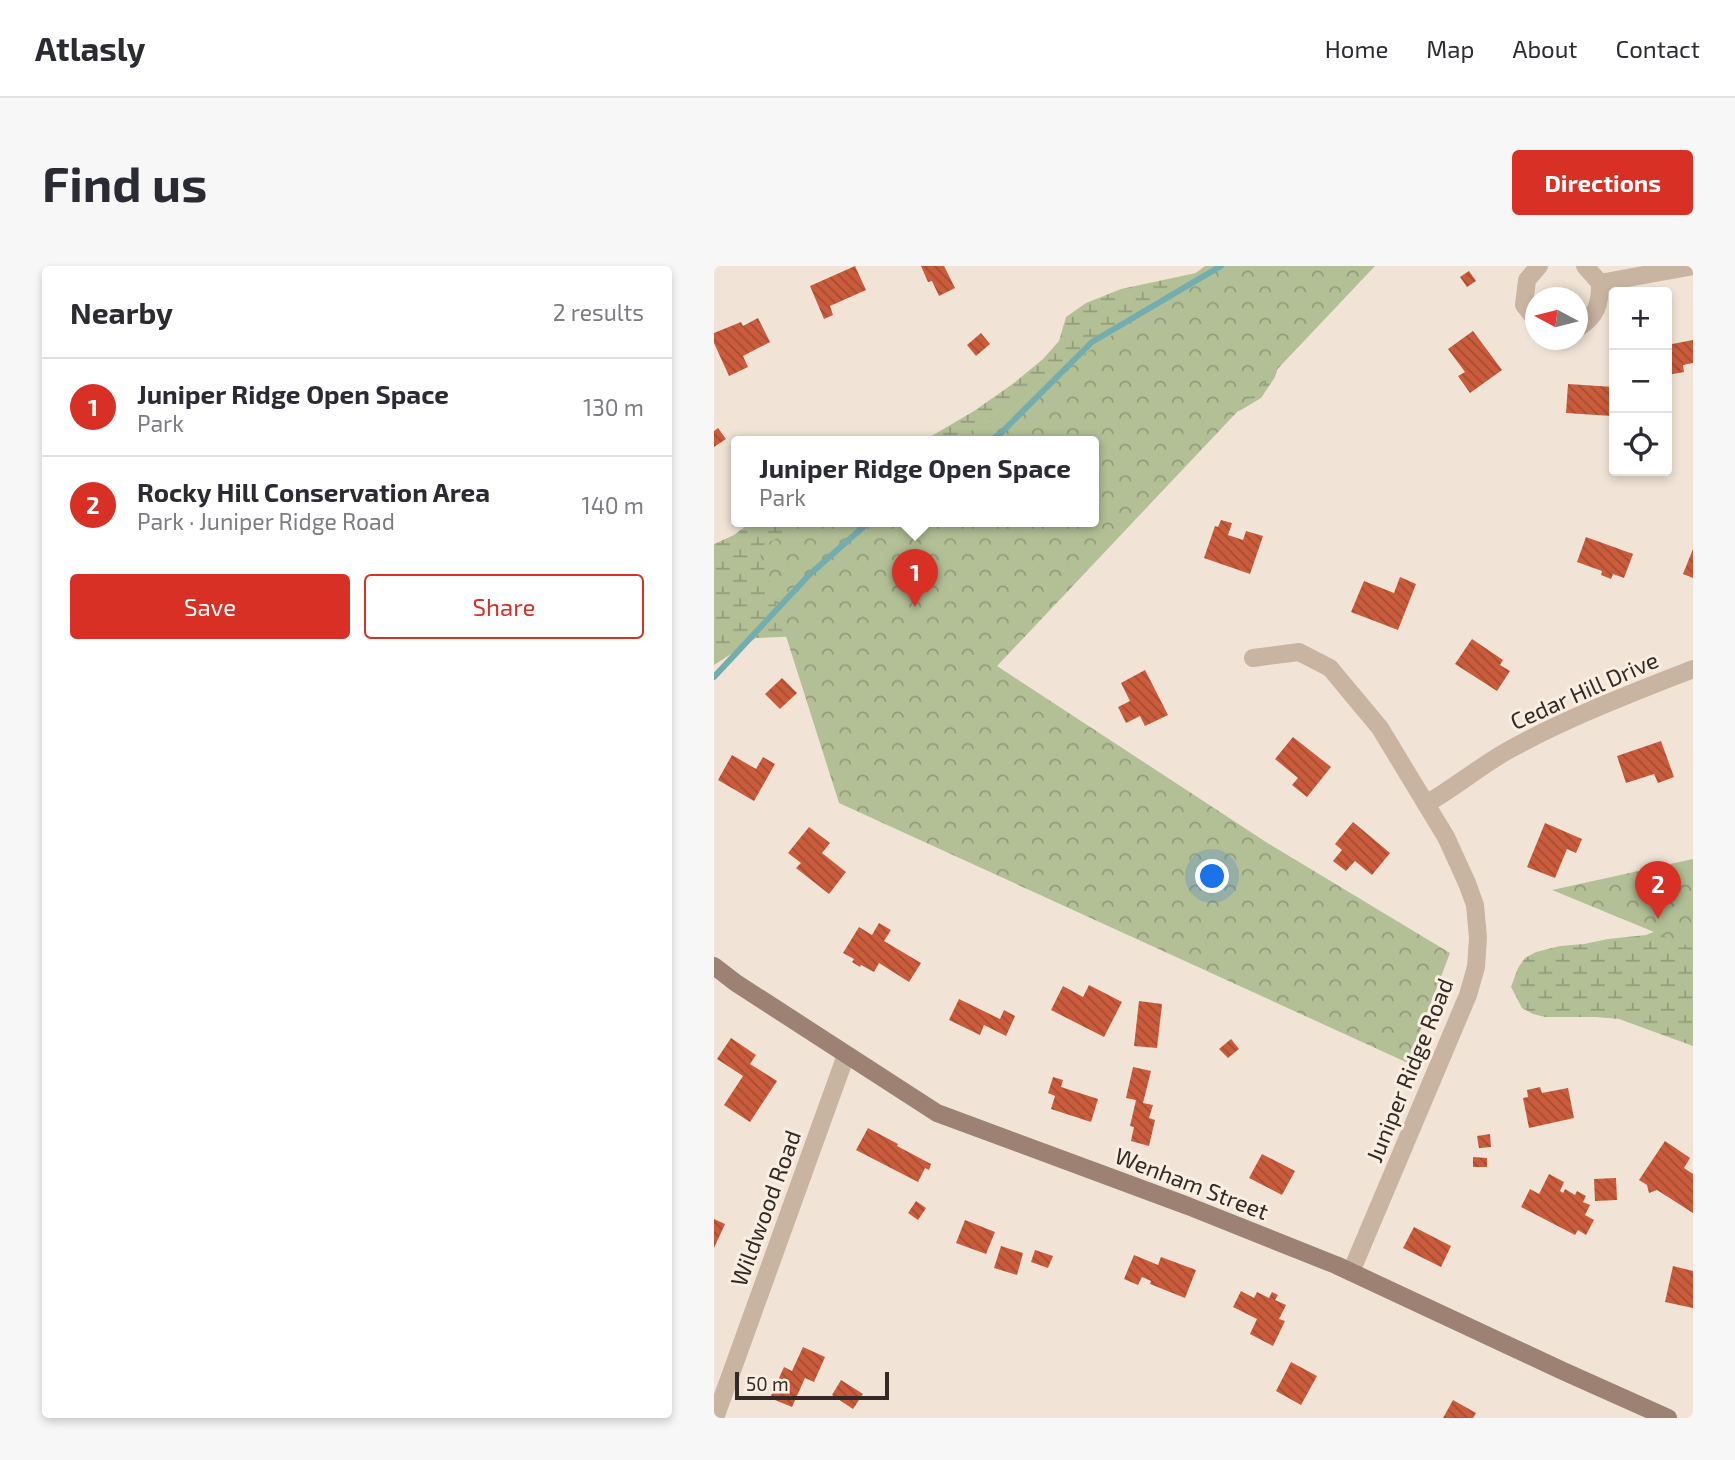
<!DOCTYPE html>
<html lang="en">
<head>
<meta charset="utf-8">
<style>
  :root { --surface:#fff; --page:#f7f7f7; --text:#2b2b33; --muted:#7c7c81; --line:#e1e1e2; --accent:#d93025 }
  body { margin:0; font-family:"Exo 2",sans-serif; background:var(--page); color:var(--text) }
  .controls { position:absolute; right:21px; top:21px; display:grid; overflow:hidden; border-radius:7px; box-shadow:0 4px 10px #0003 }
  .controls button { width:63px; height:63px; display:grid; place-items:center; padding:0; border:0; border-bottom:2px solid var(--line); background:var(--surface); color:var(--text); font:35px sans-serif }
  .compass { position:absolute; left:811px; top:21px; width:63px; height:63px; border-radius:50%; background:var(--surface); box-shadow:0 4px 10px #0003; rotate:277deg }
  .scale { position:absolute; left:21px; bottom:18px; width:154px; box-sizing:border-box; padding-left:7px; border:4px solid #342925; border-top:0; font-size:19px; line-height:24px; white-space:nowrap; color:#342925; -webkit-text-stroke:5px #f9eee2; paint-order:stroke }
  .you { position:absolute; left:499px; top:611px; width:24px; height:24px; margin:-18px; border:5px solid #fff; border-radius:50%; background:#1a73e8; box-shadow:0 0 0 10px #1a73e833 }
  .badge { display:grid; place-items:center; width:46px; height:46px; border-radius:50%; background:var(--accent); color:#fff; font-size:23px; font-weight:700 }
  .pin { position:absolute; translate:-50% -58px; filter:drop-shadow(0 2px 4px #0008) }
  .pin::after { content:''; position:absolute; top:37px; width:24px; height:21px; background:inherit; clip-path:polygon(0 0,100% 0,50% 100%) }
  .popup { position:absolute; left:17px; top:170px; width:368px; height:91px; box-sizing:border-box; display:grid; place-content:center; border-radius:7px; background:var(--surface); filter:drop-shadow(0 2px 5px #0005); font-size:23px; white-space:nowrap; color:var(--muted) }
  .popup b { font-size:26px; color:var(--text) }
  .popup::after { content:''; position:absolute; left:50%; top:100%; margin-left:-14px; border:14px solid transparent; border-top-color:var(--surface) }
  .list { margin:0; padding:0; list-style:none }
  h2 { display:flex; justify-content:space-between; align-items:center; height:91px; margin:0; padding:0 28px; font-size:30px }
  h2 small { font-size:23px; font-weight:400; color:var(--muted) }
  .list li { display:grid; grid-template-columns:46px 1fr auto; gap:21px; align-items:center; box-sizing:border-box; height:98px; padding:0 28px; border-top:2px solid var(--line) }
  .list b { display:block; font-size:26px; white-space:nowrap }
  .list p { margin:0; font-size:23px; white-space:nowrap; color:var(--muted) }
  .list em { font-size:23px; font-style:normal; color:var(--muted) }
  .actions { display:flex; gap:14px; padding:21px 28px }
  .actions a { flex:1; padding:16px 0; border:2px solid var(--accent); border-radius:7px; text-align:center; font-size:24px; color:var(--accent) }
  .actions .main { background:var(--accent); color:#fff }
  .icon { flex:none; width:38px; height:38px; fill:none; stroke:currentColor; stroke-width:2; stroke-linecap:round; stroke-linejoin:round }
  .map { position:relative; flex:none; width:979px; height:1152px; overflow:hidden; border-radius:7px }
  header { display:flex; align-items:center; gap:42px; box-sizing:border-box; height:98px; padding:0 35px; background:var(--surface); border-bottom:2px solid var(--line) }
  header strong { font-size:33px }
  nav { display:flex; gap:38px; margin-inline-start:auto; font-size:24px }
  .intro { display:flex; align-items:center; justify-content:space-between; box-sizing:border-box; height:168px; padding:0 42px }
  h1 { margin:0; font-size:49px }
  .button { padding:18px 32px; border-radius:7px; background:var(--accent); color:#fff; font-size:24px; font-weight:700 }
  main { display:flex; gap:42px; padding:0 42px }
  aside { flex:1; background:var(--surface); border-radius:7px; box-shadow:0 4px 10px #0003 }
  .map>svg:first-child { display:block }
</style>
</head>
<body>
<header>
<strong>Atlasly</strong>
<nav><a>Home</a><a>Map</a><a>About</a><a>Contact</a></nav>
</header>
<div class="intro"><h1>Find us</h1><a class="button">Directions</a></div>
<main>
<aside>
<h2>Nearby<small>2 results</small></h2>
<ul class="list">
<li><span class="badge">1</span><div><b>Juniper Ridge Open Space</b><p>Park</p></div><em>130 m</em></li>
<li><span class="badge">2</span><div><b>Rocky Hill Conservation Area</b><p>Park · Juniper Ridge Road</p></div><em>140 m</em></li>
</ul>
<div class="actions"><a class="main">Save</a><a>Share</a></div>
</aside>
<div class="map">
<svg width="979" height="1152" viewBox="0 0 979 1152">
  <defs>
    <pattern id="wetland-marsh" width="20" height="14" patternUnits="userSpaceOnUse" patternTransform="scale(1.75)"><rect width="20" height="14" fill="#b3c096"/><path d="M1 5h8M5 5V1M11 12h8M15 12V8" fill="none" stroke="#929c7a"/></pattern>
    <pattern id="park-crowns" width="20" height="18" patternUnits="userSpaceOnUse" patternTransform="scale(1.75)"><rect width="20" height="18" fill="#b3c096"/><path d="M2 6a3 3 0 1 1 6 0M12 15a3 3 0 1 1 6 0" fill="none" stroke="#929c7a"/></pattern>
    <pattern id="building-back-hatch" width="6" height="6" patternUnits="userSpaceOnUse" patternTransform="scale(1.75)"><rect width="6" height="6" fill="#ca5c3c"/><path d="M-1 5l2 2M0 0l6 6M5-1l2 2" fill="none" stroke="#a54c32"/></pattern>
  </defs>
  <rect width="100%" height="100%" fill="#f1e4d6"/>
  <g fill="url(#wetland-marsh)">
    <path d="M515 0 581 40 561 111 547 132 527 144 469 166 303 175H209L260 145 300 117 329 93 345 75 352 51 372 37 407 23Z"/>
    <path d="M39 255H173L92 370 42 372 0 399V278L20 269Z"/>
    <path d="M979 637V780L905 753 881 751H831L819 748 808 742 797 721 804 702 811 692 822 686 846 680 870 678 894 673 932 669 954 660Z"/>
  </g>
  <g fill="url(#park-crowns)">
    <path d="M491 0H661L283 400 555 578 736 687 694 797 125 537 44 282 95 255H380V175H243L403 66Z"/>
    <path d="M979 593V682L838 624Z"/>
  </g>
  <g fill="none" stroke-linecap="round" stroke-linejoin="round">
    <g stroke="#74adaf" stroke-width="6">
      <path d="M274 175 286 168 378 76 507 0"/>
      <path d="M0 411 95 309 156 255"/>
    </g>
  </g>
  <g fill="url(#building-back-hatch)">
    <path d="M141 0 152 24 116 40 119 49 110 53 96 20Z"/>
    <path d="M207 0H230L241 22 225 30 218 15 214 16Z"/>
    <path d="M755 5 762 15 753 21 746 11Z"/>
    <path d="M44 52 56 76 29 90 34 101 15 110 0 77V67L27 56 29 60Z"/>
    <path d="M759 65 788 104 756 127 744 110 751 106 734 83Z"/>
    <path d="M267 67 276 78 262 90 253 79Z"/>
    <path d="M979 74V97L969 99 970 106 953 109V79Z"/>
    <path d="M854 118 900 121 898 150 852 147Z"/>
    <path d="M4 162 12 173 0 181V165Z"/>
    <path d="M507 254 518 257 514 269 529 274 532 265 549 270 536 308 490 292 501 260 504 261Z"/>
    <path d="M872 271 919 288 910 312 899 308 897 313 887 309 888 305 863 296Z"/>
    <path d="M979 283V312L969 308Z"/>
    <path d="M686 311 702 318 684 364 637 346 650 315 680 327Z"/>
    <path d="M758 373 789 394 786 399 796 405 783 425 741 398Z"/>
    <path d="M431 404 454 449 431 460 426 450 412 457 404 441 416 435 407 417Z"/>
    <path d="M68 412 83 427 66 443 51 428Z"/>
    <path d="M579 471 617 501 593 531 578 519 584 512 561 493Z"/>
    <path d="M947 475 960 511 944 517 940 508 912 517 903 490Z"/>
    <path d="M18 489 42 503 49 491 61 498 40 535 4 514Z"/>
    <path d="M639 556 676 587 658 609 641 595 632 605 619 595 628 584 621 578Z"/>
    <path d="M831 557 868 573 862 587 853 583 841 612 813 601Z"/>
    <path d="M95 561 116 577 108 587 132 606 115 628 82 602 87 597 74 587Z"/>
    <path d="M165 657 177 664 170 675 207 697 195 716 165 697 160 706 147 699 146 701 138 696 140 693 129 687 145 661 158 669Z"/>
    <path d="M375 719 408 736 390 771 337 744 349 720 369 731Z"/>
    <path d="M245 733 286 753 290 744 301 750 292 770 270 759 266 769 235 754Z"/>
    <path d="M425 735 448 738 443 782 420 780Z"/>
    <path d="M17 772 42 789 36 798 63 815 36 856 10 839 29 810 3 793Z"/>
    <path d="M517 773 525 783 514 792 505 783Z"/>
    <path d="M419 801 437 805 429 837 439 839 435 852 441 854 435 880 417 875 420 861 416 860 422 834 412 832Z"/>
    <path d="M339 811 349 814 347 821 384 833 377 856 337 843 341 830 334 827Z"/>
    <path d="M826 821 828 827 854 822 860 852 815 862 809 832 814 831 813 824Z"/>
    <path d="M154 862 184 878 183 880 217 898 215 904 211 902 204 916 142 884Z"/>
    <path d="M776 868 777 881 765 882 763 870Z"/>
    <path d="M951 875 976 892 970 902 979 908V947L943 924 935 927 933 919 925 914Z"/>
    <path d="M548 888 581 905 568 929 535 912Z"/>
    <path d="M759 891 773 892V901H759Z"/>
    <path d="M835 908 850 916 846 925 849 927 851 923 861 929 863 925 872 930 869 936 876 939 871 949 880 954 872 969 864 964 861 969 807 941 816 923 825 928Z"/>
    <path d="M902 912 903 934 881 935 880 913Z"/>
    <path d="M202 935 212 942 204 954 194 947Z"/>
    <path d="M0 953 11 958 0 982Z"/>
    <path d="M251 954 281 966 272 988 242 977Z"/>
    <path d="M700 961 737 980 727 1001 689 982Z"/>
    <path d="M287 980 309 987 303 1009 280 1002Z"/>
    <path d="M321 984 339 990 334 1002 317 996Z"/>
    <path d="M420 989 444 999 447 991 482 1004 471 1032 436 1018 437 1015 428 1011 424 1019 410 1013Z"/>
    <path d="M959 1000 979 1005V1042L951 1036Z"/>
    <path d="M527 1025 540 1032 543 1026 555 1032 558 1026 564 1029 561 1034 572 1039 565 1053 571 1055 559 1080 536 1068 543 1053 519 1041Z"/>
    <path d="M89 1081 111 1091 100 1116 91 1112 78 1141 56 1132 70 1101 78 1105Z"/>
    <path d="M577 1096 603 1110 587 1139 562 1125Z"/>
    <path d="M127 1114 149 1128 139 1143 118 1129Z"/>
    <path d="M739 1134 762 1147 759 1152H729Z"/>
  </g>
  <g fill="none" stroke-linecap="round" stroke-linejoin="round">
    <g stroke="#c9b4a2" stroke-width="18">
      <path d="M886 17 979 0"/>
      <path d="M822 54 810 39 813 14 825 0"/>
      <path d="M864 62C883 50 886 38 886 17L871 0"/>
      <path d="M539 392 585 386 616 402 666 462 732 571 753 617 761 639 764 672 762 701 754 729 637 1006"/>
      <path d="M712 538C740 522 765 501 793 485 852 452 916 428 979 403"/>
      <path d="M1 1152 132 789"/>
    </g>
    <path stroke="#9d8274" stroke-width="18" d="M0 700 22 717 223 847 474 940 622 999 849 1105 954 1152"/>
  </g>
  <g text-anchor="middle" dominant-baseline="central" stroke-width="6" stroke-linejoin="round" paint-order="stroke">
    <g font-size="23" fill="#342925" stroke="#f9eee2">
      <text transform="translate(870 424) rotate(-24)">Cedar Hill Drive</text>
      <text transform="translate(695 804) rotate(-68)">Juniper Ridge Road</text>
      <text transform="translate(478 917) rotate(21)">Wenham Street</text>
      <text transform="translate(51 942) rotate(-70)">Wildwood Road</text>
    </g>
  </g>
</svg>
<div class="controls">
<button>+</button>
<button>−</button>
<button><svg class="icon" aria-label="locate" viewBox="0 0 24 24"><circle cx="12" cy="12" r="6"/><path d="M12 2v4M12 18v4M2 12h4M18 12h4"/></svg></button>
</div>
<svg class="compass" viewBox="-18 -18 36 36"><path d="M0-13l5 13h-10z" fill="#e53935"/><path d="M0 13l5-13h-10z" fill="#7c7c81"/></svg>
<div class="scale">50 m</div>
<div class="you"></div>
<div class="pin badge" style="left:201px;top:341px">1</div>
<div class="popup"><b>Juniper Ridge Open Space</b>Park</div>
<div class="pin badge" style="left:944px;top:653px">2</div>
</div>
</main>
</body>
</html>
